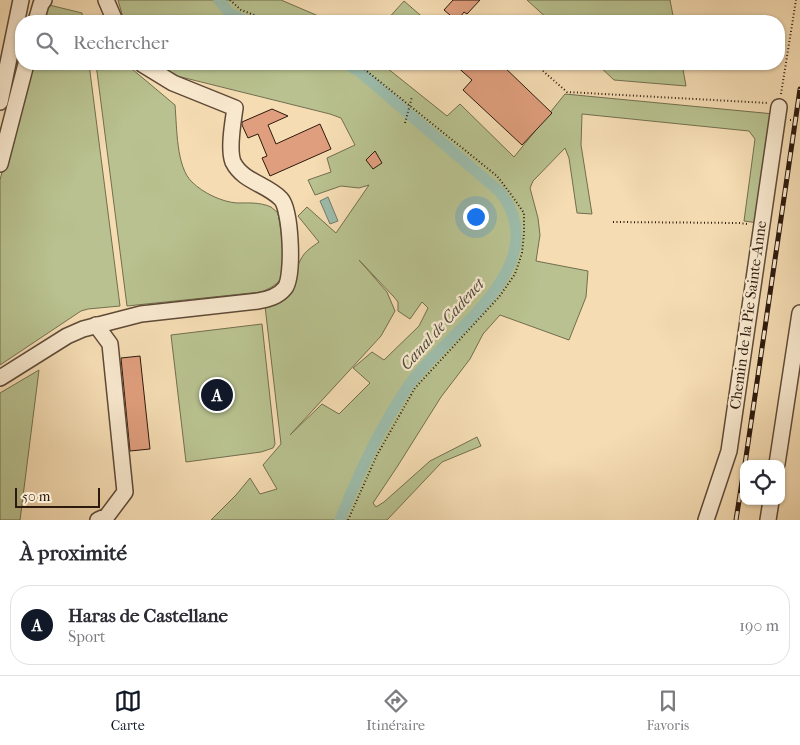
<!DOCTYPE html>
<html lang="fr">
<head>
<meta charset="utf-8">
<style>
  :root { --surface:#fff; --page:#f7f7f7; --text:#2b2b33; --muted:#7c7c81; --line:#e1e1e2; --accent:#111827 }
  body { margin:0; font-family:"IM FELL French Canon",serif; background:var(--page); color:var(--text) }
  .controls { position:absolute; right:15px; bottom:15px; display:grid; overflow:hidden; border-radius:10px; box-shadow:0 1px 4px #0004 }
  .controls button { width:45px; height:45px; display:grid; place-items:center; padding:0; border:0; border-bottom:1px solid var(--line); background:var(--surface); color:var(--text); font:25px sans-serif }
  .scale { position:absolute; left:15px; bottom:12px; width:85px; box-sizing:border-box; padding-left:5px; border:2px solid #2d1a0e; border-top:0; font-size:14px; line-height:18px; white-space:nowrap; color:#2d1a0e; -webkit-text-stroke:4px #f8e8ce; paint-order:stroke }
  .you { position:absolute; left:475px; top:216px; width:18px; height:18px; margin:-12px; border:4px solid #fff; border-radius:50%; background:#1a73e8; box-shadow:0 0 0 8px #1a73e833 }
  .badge { display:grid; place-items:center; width:32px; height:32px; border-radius:50%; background:var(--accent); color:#fff; font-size:16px; font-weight:700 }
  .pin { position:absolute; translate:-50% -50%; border:2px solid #fff; box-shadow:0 1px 5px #0006 }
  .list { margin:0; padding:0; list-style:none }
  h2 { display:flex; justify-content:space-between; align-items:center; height:65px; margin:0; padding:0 20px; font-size:21px }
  h2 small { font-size:16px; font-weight:400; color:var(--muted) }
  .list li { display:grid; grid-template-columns:32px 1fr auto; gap:15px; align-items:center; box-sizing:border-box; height:80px; margin:0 10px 10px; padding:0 10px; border:1px solid var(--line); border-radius:20px }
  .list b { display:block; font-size:19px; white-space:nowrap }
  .list p { margin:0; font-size:16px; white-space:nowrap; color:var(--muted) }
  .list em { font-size:16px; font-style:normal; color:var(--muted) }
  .icon { flex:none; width:28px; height:28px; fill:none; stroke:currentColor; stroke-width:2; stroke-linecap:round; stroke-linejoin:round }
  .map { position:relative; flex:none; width:800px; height:520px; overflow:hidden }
  .search { position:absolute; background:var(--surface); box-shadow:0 1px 4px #0004; left:15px; right:15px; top:15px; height:55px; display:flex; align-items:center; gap:12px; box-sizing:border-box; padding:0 18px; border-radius:20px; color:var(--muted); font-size:19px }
  .sheet { height:155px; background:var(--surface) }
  nav { display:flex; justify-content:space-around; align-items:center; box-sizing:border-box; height:70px; border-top:1px solid var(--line); background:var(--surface); font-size:14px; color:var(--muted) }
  nav a { display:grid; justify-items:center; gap:2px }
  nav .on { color:var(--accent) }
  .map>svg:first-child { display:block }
</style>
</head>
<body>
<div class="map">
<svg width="800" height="520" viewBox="0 0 800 520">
  <rect width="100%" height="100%" fill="#f5dcb3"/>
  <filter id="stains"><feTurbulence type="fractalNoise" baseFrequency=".004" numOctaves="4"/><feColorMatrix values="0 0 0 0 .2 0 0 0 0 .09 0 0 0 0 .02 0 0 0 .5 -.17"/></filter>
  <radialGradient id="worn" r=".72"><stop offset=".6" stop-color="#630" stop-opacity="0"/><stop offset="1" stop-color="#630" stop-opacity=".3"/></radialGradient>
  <g fill="#b8c18f" stroke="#726e4e" fill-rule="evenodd">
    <path d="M118 0H281L330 21H124Z"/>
    <path d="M527 0H670L674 21H550Z"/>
    <path d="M404 1 427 21H386Z"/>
    <path d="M45 4 82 13 83 21H41Z"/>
    <path d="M30 64H89L120 306 88 309 81 311 0 365V180Z"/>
    <path d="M96 64H126L175 105C177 127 176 167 192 182 203 193 222 202 237 203 248 203 260 202 271 207 272 208 276 211 277 212 281 219 285 268 282 276 279 284 269 289 261 292L127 306Z"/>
    <path d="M153 64H382L447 116 460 104 514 157 565 94 774 114 758 223 744 221 755 139 749 131 582 114 581 145 592 214 577 213 569 158 565 148 533 181 530 188 538 218 540 235 536 261 588 271 586 297 569 340 500 315 483 334 470 359 441 397 397 467 373 503 376 507 384 502 430 461 477 437 481 446 442 462 387 520H211L236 495 250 478 260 494 277 489 263 465 281 444 265 306C300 299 289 280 301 259 305 251 312 247 319 242L298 216 307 207 336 233 369 185 359 188 341 186 315 195 308 180 331 172 327 158 355 145 341 118 330 114 165 73ZM359 260 394 297 398 302V311L410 319 422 302 428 308 419 326 384 360 372 352 353 368 370 383 339 414 322 404 290 435 381 336 395 311 387 292Z"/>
    <path d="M597 64H682L686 86 614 80Z"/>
    <path d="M262 324 275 444 273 448 261 452 186 462 171 335Z"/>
    <path d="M39 370 20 520H0V393Z"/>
  </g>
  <path fill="#9cbcab" stroke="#707b6c" d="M328 197 338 221 330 224 320 201Z"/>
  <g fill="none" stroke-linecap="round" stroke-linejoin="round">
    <g stroke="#9cbcab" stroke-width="11">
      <path d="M219 0 229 13 245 21"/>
      <path d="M340 520C359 472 380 427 409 385 446 332 558 266 500 192L360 72 346 64"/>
    </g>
  </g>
  <g fill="#df9e7d" stroke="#2d1a0e">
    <path d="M453 0H480L467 14 464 12 457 21 444 10Z"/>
    <path d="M454 64H501L552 113 522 145 463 90 472 80Z"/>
    <path d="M272 109 288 116 268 125 276 144 320 124 331 149 270 176 262 158 267 156 258 134 248 138 242 125V122Z"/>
    <path d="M375 151 382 163 373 169 366 160Z"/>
    <path d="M140 356 150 449 130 451 121 358Z"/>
  </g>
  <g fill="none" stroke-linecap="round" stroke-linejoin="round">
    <defs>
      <g id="minor">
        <path d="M106 0 115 21"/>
        <path d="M36 21 41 4 44 0"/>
        <path d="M0 102 21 0"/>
        <path d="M0 164 26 64"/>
        <path d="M96 325 110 344 125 492 107 516 98 520"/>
        <path d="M0 378 67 336 83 329 141 314 258 301C268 299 278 297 285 288 294 276 291 210 281 199 267 184 243 182 233 162 228 149 233 122 235 108L173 83 142 64"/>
        <path d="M777 464 800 313"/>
        <path d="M706 520 729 451 779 107"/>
        <path d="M768 520 771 501"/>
      </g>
    </defs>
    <use href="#minor" stroke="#5f4a37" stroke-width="18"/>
    <g stroke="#2d1a0e" stroke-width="2" stroke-dasharray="1 2.5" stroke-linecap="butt">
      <path d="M230 0 241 10 270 21"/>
      <path d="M535 64 567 92 768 103"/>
      <path d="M781 94 796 0"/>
      <path d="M790 120H800"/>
      <path d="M613 222 739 223 748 224"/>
      <path d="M348 520 377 455 415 388 499 297 515 274 522 253 524 233V213L510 193 497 176 358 64"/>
    </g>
    <use href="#minor" stroke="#f8e8ce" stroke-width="15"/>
    <defs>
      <g id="rail">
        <path d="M745 464 800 89"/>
        <path d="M736 520 744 469"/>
      </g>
    </defs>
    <use href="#rail" stroke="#2d1a0e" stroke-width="5"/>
    <use href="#rail" stroke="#f8e8ce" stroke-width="3" stroke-dasharray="9" stroke-linecap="butt"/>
    <path stroke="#2d1a0e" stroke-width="2" stroke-dasharray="1 2.5" stroke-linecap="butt" d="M405 123 412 97"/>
  </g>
  <g text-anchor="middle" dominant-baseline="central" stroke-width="4.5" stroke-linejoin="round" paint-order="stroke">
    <g font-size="15" fill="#2d1a0e" stroke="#f8e8ce">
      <text transform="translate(748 315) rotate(-82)">Chemin de la Pie Sainte-Anne</text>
    </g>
    <g font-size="16" font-style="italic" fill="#4e4b3d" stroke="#f8e8ce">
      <text transform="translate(442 324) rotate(-48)">Canal de Cadenet</text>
    </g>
  </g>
  <rect width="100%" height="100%" filter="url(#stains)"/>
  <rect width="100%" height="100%" fill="url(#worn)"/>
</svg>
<div class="controls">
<button><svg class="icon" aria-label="locate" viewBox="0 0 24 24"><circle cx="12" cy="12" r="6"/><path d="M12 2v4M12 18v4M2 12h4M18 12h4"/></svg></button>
</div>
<div class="scale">50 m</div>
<div class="you"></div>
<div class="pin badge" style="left:217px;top:395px">A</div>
<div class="search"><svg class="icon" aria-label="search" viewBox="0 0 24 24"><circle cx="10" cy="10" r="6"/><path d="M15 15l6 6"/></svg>Rechercher</div>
</div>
<section class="sheet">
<h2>À proximité<small></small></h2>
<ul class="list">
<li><span class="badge">A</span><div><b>Haras de Castellane</b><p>Sport</p></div><em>190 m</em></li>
</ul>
</section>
<nav>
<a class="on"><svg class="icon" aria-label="map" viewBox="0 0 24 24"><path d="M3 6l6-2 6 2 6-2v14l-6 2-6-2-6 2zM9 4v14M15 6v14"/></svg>Carte</a>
<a><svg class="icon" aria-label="directions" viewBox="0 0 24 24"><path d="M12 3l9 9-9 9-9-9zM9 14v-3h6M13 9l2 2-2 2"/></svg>Itinéraire</a>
<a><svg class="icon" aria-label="saved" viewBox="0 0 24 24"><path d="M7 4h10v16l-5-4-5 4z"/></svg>Favoris</a>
</nav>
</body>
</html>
